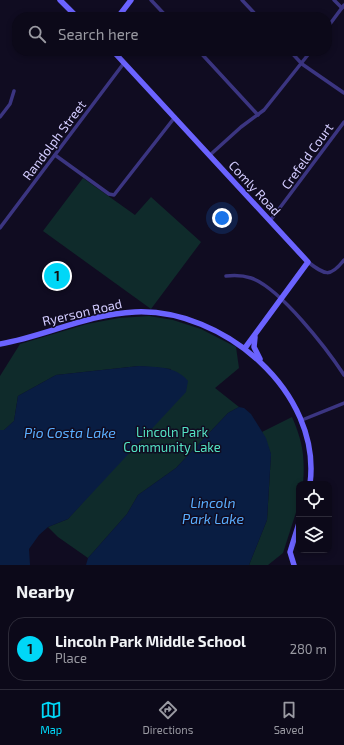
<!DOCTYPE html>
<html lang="en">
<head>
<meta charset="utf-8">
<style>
  :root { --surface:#0c0919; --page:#1a1726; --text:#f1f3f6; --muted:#9a9aa2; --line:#2c2a38; --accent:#00d7f7 }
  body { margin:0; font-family:"Exo 2",sans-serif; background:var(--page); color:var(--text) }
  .controls { position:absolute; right:12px; bottom:12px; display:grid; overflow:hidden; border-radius:8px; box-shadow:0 2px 6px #0003 }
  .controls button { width:36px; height:36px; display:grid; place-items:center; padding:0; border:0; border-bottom:1px solid var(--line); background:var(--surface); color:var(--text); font:20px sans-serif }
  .you { position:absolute; left:222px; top:218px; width:14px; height:14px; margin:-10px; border:3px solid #fff; border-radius:50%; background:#1a73e8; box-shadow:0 0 0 6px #1a73e833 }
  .badge { display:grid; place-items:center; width:26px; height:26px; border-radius:50%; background:var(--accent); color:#111; font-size:13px; font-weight:700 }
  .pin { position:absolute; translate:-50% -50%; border:2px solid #fff; box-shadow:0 1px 4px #0006 }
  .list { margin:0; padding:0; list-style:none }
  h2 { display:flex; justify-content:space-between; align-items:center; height:52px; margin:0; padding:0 16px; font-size:17px }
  h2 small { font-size:13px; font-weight:400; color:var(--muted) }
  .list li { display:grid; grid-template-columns:26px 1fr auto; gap:12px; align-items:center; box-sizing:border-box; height:64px; margin:0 8px 8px; padding:0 8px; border:1px solid var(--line); border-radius:16px }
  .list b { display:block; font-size:15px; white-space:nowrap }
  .list p { margin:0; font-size:13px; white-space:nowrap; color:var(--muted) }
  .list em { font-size:13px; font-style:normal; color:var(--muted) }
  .icon { flex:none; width:22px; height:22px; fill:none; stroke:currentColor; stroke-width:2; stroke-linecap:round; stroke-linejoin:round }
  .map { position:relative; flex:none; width:344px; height:565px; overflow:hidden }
  .search { position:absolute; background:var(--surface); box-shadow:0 2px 6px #0003; left:12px; right:12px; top:12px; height:44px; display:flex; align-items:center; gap:10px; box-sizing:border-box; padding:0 14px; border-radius:16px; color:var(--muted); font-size:15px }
  .sheet { height:124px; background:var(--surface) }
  nav { display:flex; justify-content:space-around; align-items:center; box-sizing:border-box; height:56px; border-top:1px solid var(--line); background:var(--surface); font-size:11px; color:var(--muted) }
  nav a { display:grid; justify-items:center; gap:2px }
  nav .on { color:var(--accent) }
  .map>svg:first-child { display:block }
</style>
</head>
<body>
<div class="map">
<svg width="344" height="565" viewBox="0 0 344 565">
  <rect width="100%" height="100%" fill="#100c21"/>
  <g fill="#0f2b2b">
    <path d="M83 178 135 215 151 197 201 242 151 309 43 231Z"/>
    <path d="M149 316 173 320 201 329 236 347 239 368 215 388 239 407 228 413 176 468 138 495 127 514 88 558 58 537 48 527 68 519 121 460 171 369 139 366 56 375 18 396 14 421 4 430H0V376L20 344 87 324 119 318Z"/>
    <path d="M292 417C303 442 305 457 303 484H299V503L283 553 268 565H249L267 520 271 454 262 432Z"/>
  </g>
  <g fill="#091d42">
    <path d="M139 366C157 367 176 366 188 381L186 392 68 519 48 527 39 535 29 549 30 565H0V430H4L14 421 18 396 56 375Z"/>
    <path d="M239 407 244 408 251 414 266 438 271 454 267 520 249 565H86L88 558 127 514 138 495 176 468 228 413Z"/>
  </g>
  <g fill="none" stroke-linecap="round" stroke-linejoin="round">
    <g stroke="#3b3581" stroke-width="3.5">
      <path d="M151 0 167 17"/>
      <path d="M242 0 258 17"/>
      <path d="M334 0 342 8"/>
      <path d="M327 28 344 5"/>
      <path d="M199 51 258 115"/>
      <path d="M290 51 302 64 344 93"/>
      <path d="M0 117 10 104 14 91"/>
      <path d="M55 155 109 194 114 195 175 117"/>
      <path d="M210 155 241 127 264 110 311 51"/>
      <path d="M270 221 344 122"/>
      <path d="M0 228 124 63"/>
      <path d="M308 262C325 275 330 278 344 260"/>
      <path d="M226 276C235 275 242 275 251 278 280 288 327 349 344 375"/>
      <path d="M302 420 344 403"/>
    </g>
    <g stroke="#6b63ff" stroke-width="5.5">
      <path d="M60 0 77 17"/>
      <path d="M118 17 131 0"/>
      <path d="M113 51 308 262 245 348"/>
      <path d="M255 337 254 347 260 359"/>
      <path d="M0 344C46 336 87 314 135 312 223 308 322 392 310 484"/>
      <path d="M294 565 290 552 299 523"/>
    </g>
  </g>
  <g text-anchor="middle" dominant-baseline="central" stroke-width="3" stroke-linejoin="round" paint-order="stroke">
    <g font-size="13" fill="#d3ccff" stroke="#100c21">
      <text transform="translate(54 140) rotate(-53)">Randolph Street</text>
      <text transform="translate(307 156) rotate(-54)">Crefeld Court</text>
      <text transform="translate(255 188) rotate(47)">Comly Road</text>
      <text transform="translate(82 312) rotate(-13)">Ryerson Road</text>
    </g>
    <g font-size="13" fill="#54e3c3" stroke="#100c21">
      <text x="172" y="432">Lincoln Park<tspan x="172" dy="15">Community Lake</tspan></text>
    </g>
    <g font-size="14" font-style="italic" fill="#5aaeff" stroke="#100c21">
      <text x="70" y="432">Pio Costa Lake</text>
      <text x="213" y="502">Lincoln<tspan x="213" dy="16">Park Lake</tspan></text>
    </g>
  </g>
</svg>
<div class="controls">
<button><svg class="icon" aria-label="locate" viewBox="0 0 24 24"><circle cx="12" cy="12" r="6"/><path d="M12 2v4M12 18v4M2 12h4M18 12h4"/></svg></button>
<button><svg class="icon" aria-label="layers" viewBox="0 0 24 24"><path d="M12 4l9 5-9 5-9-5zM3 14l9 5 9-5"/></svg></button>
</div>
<div class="you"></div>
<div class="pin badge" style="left:57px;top:276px">1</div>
<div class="search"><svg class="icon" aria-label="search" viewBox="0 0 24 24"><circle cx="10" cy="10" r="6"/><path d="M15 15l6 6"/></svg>Search here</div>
</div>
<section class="sheet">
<h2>Nearby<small></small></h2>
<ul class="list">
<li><span class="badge">1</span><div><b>Lincoln Park Middle School</b><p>Place</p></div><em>280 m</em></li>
</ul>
</section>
<nav>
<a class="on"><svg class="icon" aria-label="map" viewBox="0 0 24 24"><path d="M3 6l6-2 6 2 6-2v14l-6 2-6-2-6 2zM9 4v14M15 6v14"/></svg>Map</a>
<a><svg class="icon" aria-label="directions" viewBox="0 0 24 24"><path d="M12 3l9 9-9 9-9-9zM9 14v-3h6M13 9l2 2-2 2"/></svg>Directions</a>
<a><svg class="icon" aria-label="saved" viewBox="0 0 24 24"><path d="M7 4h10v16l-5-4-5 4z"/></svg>Saved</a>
</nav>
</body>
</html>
